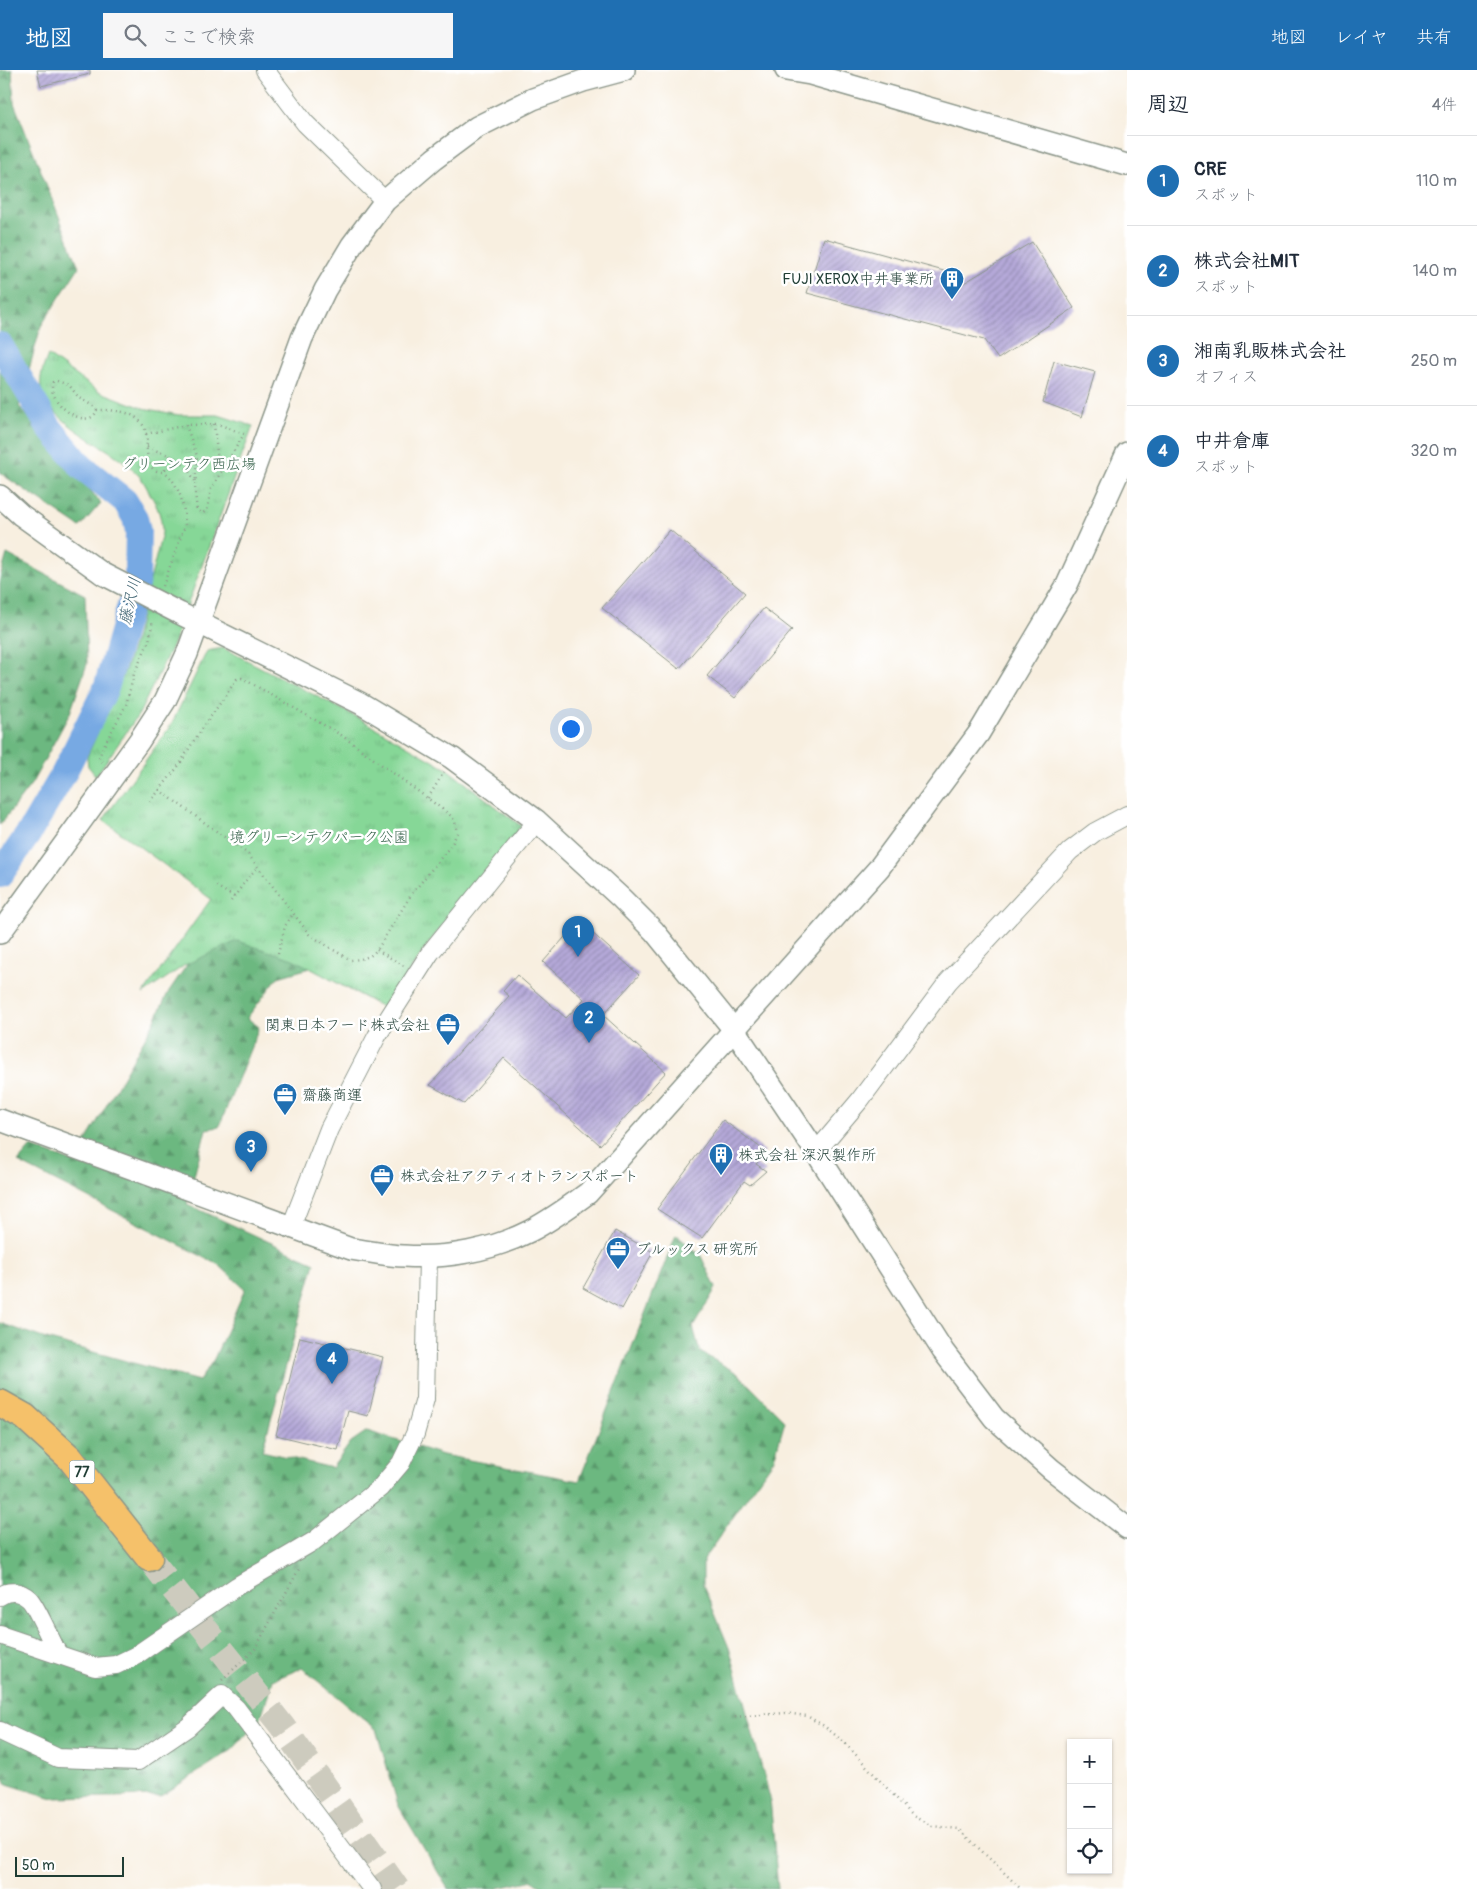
<!DOCTYPE html>
<html lang="ja">
<head>
<meta charset="utf-8">
<style>
  :root { --surface:#fff; --page:#f6f6f7; --text:#1f2937; --muted:#747a83; --line:#e0e1e3; --accent:#1f6fb2 }
  body { margin:0; font-family:Pangolin,"Klee One",sans-serif; background:var(--page); color:var(--text) }
  .controls { position:absolute; right:15px; bottom:15px; display:grid; overflow:hidden; border-radius:0px; box-shadow:0 1px 4px #0004 }
  .controls button { width:45px; height:45px; display:grid; place-items:center; padding:0; border:0; border-bottom:1px solid var(--line); background:var(--surface); color:var(--text); font:25px sans-serif }
  .scale { position:absolute; left:15px; bottom:12px; width:109px; box-sizing:border-box; padding-left:5px; border:2px solid #1f3d34; border-top:0; font-size:14px; line-height:18px; white-space:nowrap; color:#1f3d34; -webkit-text-stroke:4px #fff; paint-order:stroke }
  .you { position:absolute; left:570px; top:658px; width:18px; height:18px; margin:-12px; border:4px solid #fff; border-radius:50%; background:#1a73e8; box-shadow:0 0 0 8px #1a73e833 }
  .badge { display:grid; place-items:center; width:32px; height:32px; border-radius:50%; background:var(--accent); color:#fff; font-size:16px; font-weight:700 }
  .pin { position:absolute; translate:-50% -41px; filter:drop-shadow(0 1px 2px #0008) }
  .pin::after { content:''; position:absolute; top:26px; width:18px; height:15px; background:inherit; clip-path:polygon(0 0,100% 0,50% 100%) }
  .list { margin:0; padding:0; list-style:none }
  h2 { display:flex; justify-content:space-between; align-items:center; height:65px; margin:0; padding:0 20px; font-size:21px }
  h2 small { font-size:16px; font-weight:400; color:var(--muted) }
  .list li { display:grid; grid-template-columns:32px 1fr auto; gap:15px; align-items:center; box-sizing:border-box; height:90px; padding:0 20px; border-top:1px solid var(--line) }
  .list b { display:block; font-size:19px; white-space:nowrap }
  .list p { margin:0; font-size:16px; white-space:nowrap; color:var(--muted) }
  .list em { font-size:16px; font-style:normal; color:var(--muted) }
  .icon { flex:none; width:28px; height:28px; fill:none; stroke:currentColor; stroke-width:2; stroke-linecap:round; stroke-linejoin:round }
  .map { position:relative; flex:none; width:1127px; height:1819px; overflow:hidden }
  header { display:flex; align-items:center; gap:30px; box-sizing:border-box; height:70px; padding:0 25px; background:var(--accent); color:#fff }
  header strong { font-size:24px }
  nav { display:flex; gap:28px; margin-inline-start:auto; font-size:18px }
  .search { width:350px; height:45px; background:var(--page); display:flex; align-items:center; gap:12px; box-sizing:border-box; padding:0 18px; border-radius:0px; color:var(--muted); font-size:19px }
  main { display:flex }
  aside { flex:1; background:var(--surface) }
  .map>svg:first-child { display:block }
</style>
</head>
<body>
<header>
<strong>地図</strong>
<div class="search"><svg class="icon" aria-label="search" viewBox="0 0 24 24"><circle cx="10" cy="10" r="6"/><path d="M15 15l6 6"/></svg>ここで検索</div>
<nav><a>地図</a><a>レイヤ</a><a>共有</a></nav>
</header>
<main>
<div class="map">
<svg width="1127" height="1819" viewBox="0 0 1127 1819">
  <defs>
    <pattern id="forest-firs" width="22" height="20" patternUnits="userSpaceOnUse" patternTransform="scale(1.25)"><rect width="22" height="20" fill="#6cb880"/><path d="M5 1l3.5 6h-7zM16 11l3.5 6h-7z" fill="#58976a"/></pattern>
    <pattern id="park-tufts" width="24" height="20" patternUnits="userSpaceOnUse" patternTransform="scale(1.25)"><rect width="24" height="20" fill="#86d797"/><path d="M3 7l-1-3M5 7V3M7 7l1-3M15 17l-1-3M17 17v-4M19 17l1-3" fill="none" stroke="#73b983"/></pattern>
    <pattern id="building-hatch" width="6" height="6" patternUnits="userSpaceOnUse" patternTransform="scale(1.25)"><rect width="6" height="6" fill="#b5a9d9"/><path d="M-1 1l2-2M0 6l6-6M5 7l2-2" fill="none" stroke="#938bb1"/></pattern>
  </defs>
  <rect width="100%" height="100%" fill="#fff"/>
  <filter id="ink" filterUnits="userSpaceOnUse"><feTurbulence type="fractalNoise" baseFrequency=".02" numOctaves="2"/><feDisplacementMap in="SourceGraphic" scale="10" xChannelSelector="R" yChannelSelector="G"/><feConvolveMatrix kernelMatrix="1 2 1 2 8 2 1 2 1" color-interpolation-filters="sRGB"/></filter>
  <filter id="wash" filterUnits="userSpaceOnUse"><feTurbulence type="fractalNoise" baseFrequency=".0096" numOctaves="4" result="noise"/><feDisplacementMap in="SourceGraphic" scale="20" xChannelSelector="R" yChannelSelector="G"/><feGaussianBlur stdDeviation="1.12" result="paint"/><feColorMatrix in="noise" values="0 0 0 0 0 0 0 0 0 0 0 0 0 0 0 0 0 1.4 0 .05"/><feComposite in="paint" operator="in"/></filter>
  <g filter="url(#wash)">
    <rect width="100%" height="100%" fill="#f8efe0"/>
    <g fill="url(#forest-firs)" stroke="#467a5a">
      <path d="M0 0H12L14 33 79 197 41 256 19 336 101 433 80 457 0 403Z"/>
      <path d="M7 484 85 525 87 594 70 643 32 713 0 755V508Z"/>
      <path d="M460 709 521 756 374 933 310 898 278 907 247 948 259 957 219 1057 206 1059 187 1134 315 1193 262 1381 332 1398 351 1372 367 1361 443 1385 579 1411 676 1165 700 1184 716 1218 693 1257 700 1282 737 1303 785 1351 774 1389 703 1490V1515L730 1580 770 1728 778 1819H546L533 1810 494 1819H448L398 1735 376 1659 302 1598 273 1610 260 1650 232 1680 161 1726 53 1728 7 1714 0 1701V1253L46 1269 199 1311 214 1289 245 1219 219 1195 18 1092 31 1077 74 1092 153 954 169 921 215 854 449 727Z"/>
    </g>
    <g fill="url(#park-tufts)" stroke="#528a66">
      <path d="M48 285 98 321 143 338 179 345H218L253 356 174 572 139 644 96 706 88 696 87 687 126 598 136 566 162 463C162 448 158 437 150 424 147 418 144 412 140 407 117 379 76 368 52 338 48 333 42 325 41 318 39 307 44 295 48 285Z"/>
      <path d="M223 578 357 647 447 699 521 756 428 874 384 938 293 889 237 871 185 895 143 924 211 829 103 750 171 655 207 581Z"/>
    </g>
    <g fill="none" stroke-linecap="round" stroke-linejoin="round">
      <path stroke="#77a9e3" stroke-width="26" d="M0 275 49 357 82 397 125 431 135 448 138 461 137 511 106 618 63 705 29 763 0 805"/>
    </g>
    <g id="blocks">
      <g fill="url(#building-hatch)">
        <path d="M37 0H90V4L41 16Z"/>
        <path d="M824 168 951 203 959 216 1032 172 1074 238 998 289 984 270 807 223Z"/>
        <path d="M1054 291 1095 302 1082 347 1043 332Z"/>
        <path d="M670 460 745 523 679 599 602 538Z"/>
        <path d="M764 538 792 560 735 628 707 606Z"/>
        <path d="M579 851 639 905 603 945 666 1002 600 1075 504 988 464 1034 430 1015 509 926 503 921 517 905 566 948 584 929 543 892Z"/>
        <path d="M723 1050 765 1081 756 1094 766 1101 750 1115 744 1111 702 1168 657 1139Z"/>
        <path d="M615 1161 653 1182 622 1239 583 1218Z"/>
        <path d="M300 1267 383 1287 368 1346 348 1341 338 1380 276 1365Z"/>
      </g>
    </g>
  </g>
  <g filter="url(#ink)">
    <use href="#blocks" fill-opacity="0" stroke="#8c968a" stroke-width="1"/>
    <g fill="none" stroke-linecap="round" stroke-linejoin="round">
      <path stroke="#cdcbbe" stroke-width="26" stroke-dasharray="26 13" stroke-linecap="butt" d="M149 1488 282 1656 397 1819"/>
      <defs>
        <g id="minor">
          <path d="M265 0 305 53 385 131"/>
          <path d="M816 1082 860 1030 948 912 1070 781 1095 762 1127 745"/>
          <path d="M291 1157 329 1059 377 966 430 883 537 751"/>
          <path d="M0 1526C9 1520 20 1521 29 1529 36 1535 52 1573 58 1584"/>
          <path d="M0 1565 95 1597 116 1595 135 1586 237 1516 314 1471 380 1418 401 1393 415 1364 425 1329 428 1187"/>
          <path d="M0 1661 58 1688 138 1691 188 1657 222 1625 236 1638 372 1819"/>
        </g>
        <g id="tertiary">
          <path d="M786 0 810 4 1127 95"/>
          <path d="M0 426 21 445 103 504"/>
          <path d="M179 543 360 633 452 688 537 751 621 828 654 861 735 961 816 1082 943 1281 994 1348 1051 1399 1127 1458"/>
          <path d="M0 863 139 671 165 631 187 584 302 268 325 220 352 175 385 131 434 89 477 57 533 29 583 11 624 0"/>
          <path d="M0 1050 351 1179C369 1181 387 1186 404 1186 446 1189 493 1180 530 1161 551 1150 569 1137 588 1123L879 798 979 663 1067 515 1127 383"/>
        </g>
        <path id="primary" d="M0 1333 25 1347 70 1388 149 1488"/>
      </defs>
      <use href="#minor" stroke="#8c968a" stroke-width="20"/>
      <use href="#tertiary" stroke="#8c968a" stroke-width="24"/>
      <use href="#primary" stroke="#8c968a" stroke-width="29"/>
      <g stroke="#8c968a" stroke-width="2.5" stroke-dasharray="1 4" stroke-linecap="butt">
        <path d="M97 340 95 337 79 328 69 315 57 311 53 312C45 332 89 364 97 340 114 340 137 340 145 359 150 373 140 403 165 402"/>
        <path d="M214 354 219 402"/>
        <path d="M186 355 197 386 195 422 197 441 203 443 207 440 211 419 244 364"/>
        <path d="M146 364 186 355 218 354 244 364"/>
        <path d="M147 377C172 387 181 386 195 411"/>
        <path d="M163 516 185 455C185 436 179 414 165 402V391L171 385"/>
        <path d="M102 692 99 689 102 679 126 635 134 604 149 571 153 550"/>
        <path d="M428 728 444 702"/>
        <path d="M150 732 180 694 193 672 237 609 242 608 341 665 449 744 455 751 457 763 452 774 411 825 377 880 370 886 361 889 351 890 332 879 309 864 248 784 158 719"/>
        <path d="M216 816 234 827"/>
        <path d="M231 831 250 805 258 798"/>
        <path d="M377 880 404 896"/>
        <path d="M278 884 285 856 293 844"/>
        <path d="M222 1610 255 1579 299 1499"/>
        <path d="M735 1647 785 1643 807 1646 824 1656 844 1672 913 1746 932 1756 959 1759 1021 1819"/>
      </g>
      <use href="#minor" stroke="#fff" stroke-width="18"/>
      <use href="#tertiary" stroke="#fff" stroke-width="21"/>
      <use href="#primary" stroke="#f5c16b" stroke-width="26"/>
      <defs>
        <path id="tertiary-bridge" d="M103 504 179 543"/>
      </defs>
      <use href="#tertiary-bridge" stroke="#8c968a" stroke-width="24" stroke-linecap="butt"/>
      <use href="#tertiary-bridge" stroke="#fff" stroke-width="21"/>
    </g>
  </g>
  <defs>
    <symbol id="building-pin" viewBox="-11 -11 22 30"><path d="M0 17L-7.5 6A9.5 9.5 0 1 1 7.5 6Z" fill="#1f6fb2" stroke="#fff"/><path d="M-4-6H4V6H1V3H-1V6H-4ZM-2.5-4.3h1.7v1.8h-1.7ZM.8-4.3h1.7v1.8H.8ZM-2.5-1h1.7V.8h-1.7ZM.8-1h1.7V.8H.8Z" fill="#fff"/></symbol>
    <symbol id="office-pin" viewBox="-11 -11 22 30"><path d="M0 17L-7.5 6A9.5 9.5 0 1 1 7.5 6Z" fill="#1f6fb2" stroke="#fff"/><path d="M-6-3h4V-5.5h4V-3h4V5H-6ZM-1-4.5V-3h2v-1.5ZM-6 0V1H6V0Z" fill="#fff"/></symbol>
  </defs>
  <g fill-rule="evenodd">
    <use href="#building-pin" x="938" y="195" width="28" height="38"/>
    <use href="#office-pin" x="434" y="941" width="28" height="38"/>
    <use href="#office-pin" x="271" y="1011" width="28" height="38"/>
    <use href="#building-pin" x="707" y="1071" width="28" height="38"/>
    <use href="#office-pin" x="368" y="1092" width="28" height="38"/>
    <use href="#office-pin" x="604" y="1165" width="28" height="38"/>
  </g>
  <g text-anchor="middle" dominant-baseline="central" stroke-width="5" stroke-linejoin="round" paint-order="stroke">
    <rect fill="#fff" stroke="#627771" stroke-width="1" x="69.5" y="1390.5" width="25" height="23" rx="4"/>
    <g font-size="14" font-weight="bold" fill="#1f3d34">
      <text x="82" y="1402">77</text>
    </g>
    <g font-size="15" fill="#1f3d34" stroke="#fff" text-anchor="start">
      <text x="934" y="209" text-anchor="end">FUJI XEROX中井事業所</text>
      <text x="430" y="955" text-anchor="end">関東日本フード株式会社</text>
      <text x="302" y="1025">齋藤商運</text>
      <text x="738" y="1085">株式会社 深沢製作所</text>
      <text x="400" y="1106">株式会社アクティオトランスポート</text>
      <text x="636" y="1179">ブルックス 研究所</text>
    </g>
    <g font-size="15" fill="#39644d" stroke="#fff">
      <text x="189" y="394">グリーンテク西広場</text>
      <text x="319" y="767">境グリーンテクパーク公園</text>
    </g>
    <g font-size="16" font-style="italic" fill="#3e6371" stroke="#fff">
      <text transform="translate(130 531) rotate(-77)">藤沢川</text>
    </g>
  </g>
</svg>
<div class="controls">
<button>+</button>
<button>−</button>
<button><svg class="icon" aria-label="locate" viewBox="0 0 24 24"><circle cx="12" cy="12" r="6"/><path d="M12 2v4M12 18v4M2 12h4M18 12h4"/></svg></button>
</div>
<div class="scale">50 m</div>
<div class="you"></div>
<div class="pin badge" style="left:578px;top:887px">1</div>
<div class="pin badge" style="left:589px;top:973px">2</div>
<div class="pin badge" style="left:251px;top:1102px">3</div>
<div class="pin badge" style="left:332px;top:1314px">4</div>
</div>
<aside>
<h2>周辺<small>4件</small></h2>
<ul class="list">
<li><span class="badge">1</span><div><b>CRE</b><p>スポット</p></div><em>110 m</em></li>
<li><span class="badge">2</span><div><b>株式会社MIT</b><p>スポット</p></div><em>140 m</em></li>
<li><span class="badge">3</span><div><b>湘南乳販株式会社</b><p>オフィス</p></div><em>250 m</em></li>
<li><span class="badge">4</span><div><b>中井倉庫</b><p>スポット</p></div><em>320 m</em></li>
</ul>
</aside>
</main>
</body>
</html>
